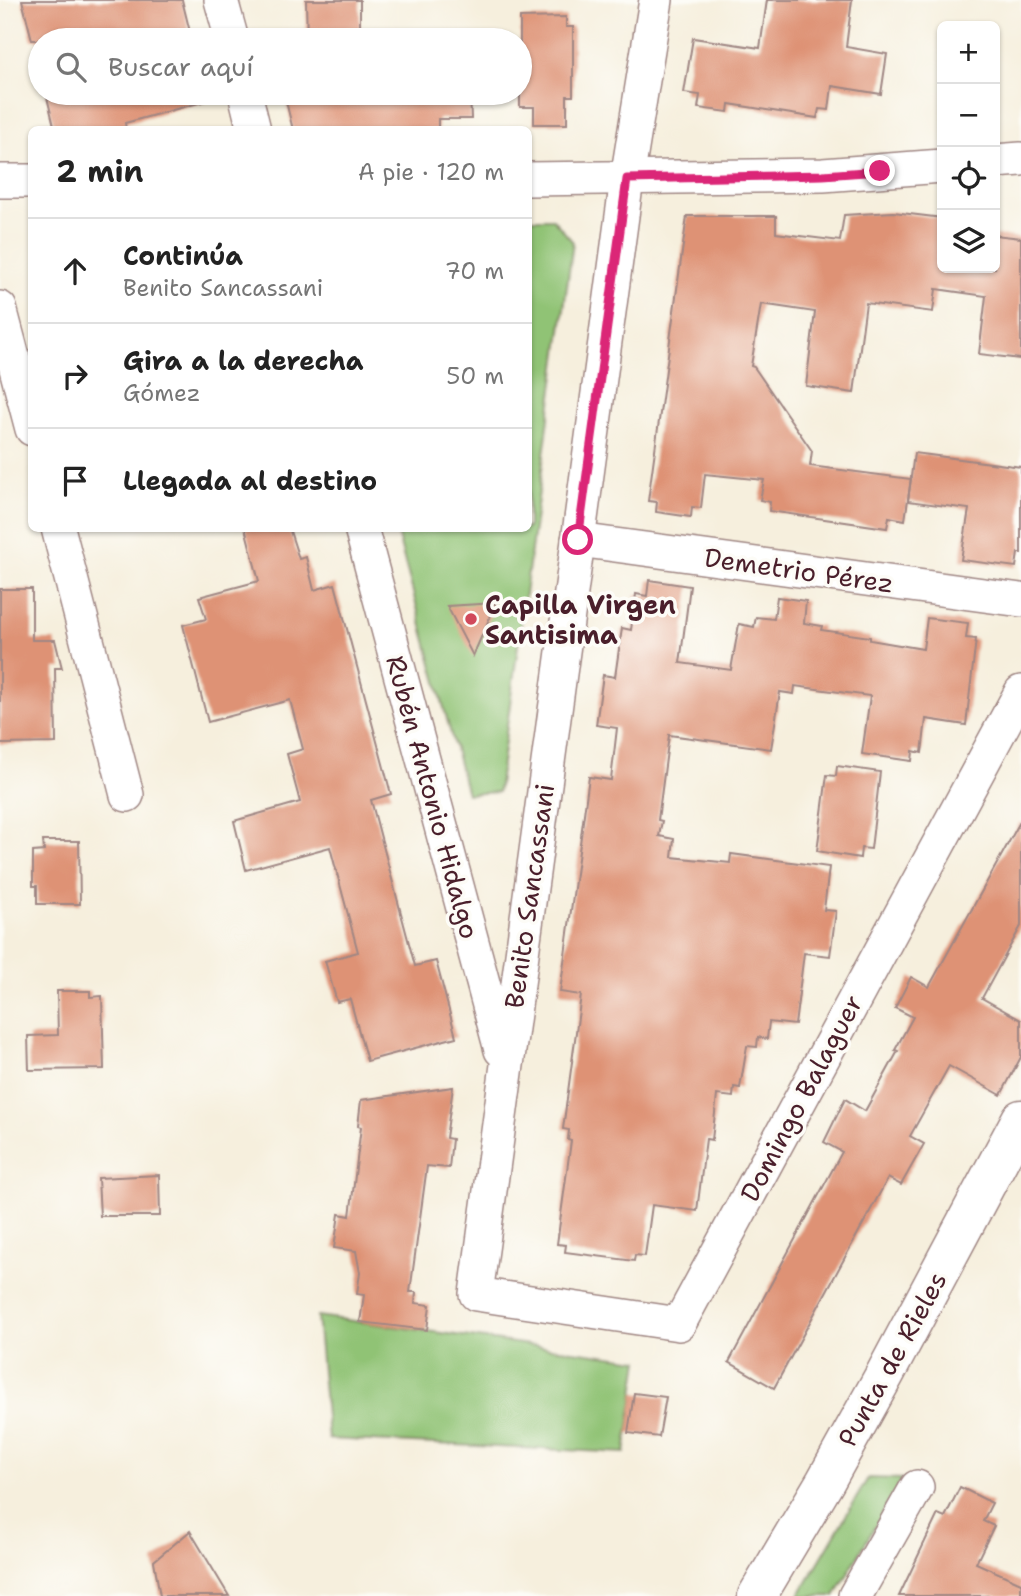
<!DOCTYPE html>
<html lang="es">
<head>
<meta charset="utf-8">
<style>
  :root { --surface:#fff; --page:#f2f2f2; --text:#222; --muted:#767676; --line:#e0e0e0 }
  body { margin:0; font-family:"Shantell Sans",sans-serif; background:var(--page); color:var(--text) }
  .controls { position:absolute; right:21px; top:21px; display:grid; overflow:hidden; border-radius:10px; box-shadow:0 2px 5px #0004 }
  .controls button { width:63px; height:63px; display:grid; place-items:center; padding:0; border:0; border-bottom:2px solid var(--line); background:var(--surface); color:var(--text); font:35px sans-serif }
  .stop { position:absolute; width:21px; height:21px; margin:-16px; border:5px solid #db2777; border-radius:50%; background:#fff }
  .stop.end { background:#db2777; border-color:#fff; box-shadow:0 2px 7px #0008 }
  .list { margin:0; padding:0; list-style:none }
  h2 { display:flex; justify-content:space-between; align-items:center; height:91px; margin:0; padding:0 28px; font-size:30px }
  h2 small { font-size:23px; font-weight:400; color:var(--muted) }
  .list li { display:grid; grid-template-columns:46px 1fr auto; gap:21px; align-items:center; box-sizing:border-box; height:105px; padding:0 28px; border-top:2px solid var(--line) }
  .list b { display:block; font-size:26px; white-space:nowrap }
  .list p { margin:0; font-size:23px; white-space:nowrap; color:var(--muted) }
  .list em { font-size:23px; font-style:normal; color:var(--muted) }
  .icon { flex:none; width:38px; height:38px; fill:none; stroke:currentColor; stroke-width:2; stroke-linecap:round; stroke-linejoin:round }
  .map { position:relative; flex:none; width:1021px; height:1596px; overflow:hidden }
  .search { position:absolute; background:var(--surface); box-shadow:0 2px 5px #0004; left:28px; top:28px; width:504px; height:77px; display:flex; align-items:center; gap:18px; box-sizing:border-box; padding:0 24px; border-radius:38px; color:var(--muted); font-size:26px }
  .panel { position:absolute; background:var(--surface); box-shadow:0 2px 5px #0004; left:28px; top:126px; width:504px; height:406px; border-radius:10px }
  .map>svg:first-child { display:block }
</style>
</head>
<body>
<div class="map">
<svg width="1021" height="1596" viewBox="0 0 1021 1596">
  <rect width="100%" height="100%" fill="#fdfcf7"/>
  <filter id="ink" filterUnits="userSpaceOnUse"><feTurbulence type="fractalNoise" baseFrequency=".0143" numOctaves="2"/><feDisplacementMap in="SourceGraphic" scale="14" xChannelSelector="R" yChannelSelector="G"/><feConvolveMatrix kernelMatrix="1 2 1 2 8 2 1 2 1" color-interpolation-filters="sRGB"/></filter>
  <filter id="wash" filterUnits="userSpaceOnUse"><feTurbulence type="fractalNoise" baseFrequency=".00686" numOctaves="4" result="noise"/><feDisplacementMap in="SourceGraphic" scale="28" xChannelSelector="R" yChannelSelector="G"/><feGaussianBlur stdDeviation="1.57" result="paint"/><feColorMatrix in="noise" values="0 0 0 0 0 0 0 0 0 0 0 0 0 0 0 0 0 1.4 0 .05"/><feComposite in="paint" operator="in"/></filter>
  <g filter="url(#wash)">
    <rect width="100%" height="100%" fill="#f6efdd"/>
    <g fill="#90c374" stroke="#6d7150" stroke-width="2">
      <path d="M529 219H553L573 242 498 792 467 794 396 529 528 528Z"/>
      <path d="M317 1316 639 1360 625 1453 328 1439Z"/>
      <path d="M868 1478 902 1479 835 1596H799Z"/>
    </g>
    <g id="blocks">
      <g fill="#de9274">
        <path d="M22 0H182L192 40H32Z"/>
        <path d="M306 0H360V40H307Z"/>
        <path d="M767 0H852L846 47 887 54 881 94 832 86 829 110 819 109 817 118 729 104 728 112 698 108 700 95 684 93 693 38 760 48Z"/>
        <path d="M566 17V27H573V96H567V124H534V107H520V18Z"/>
        <path d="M46 93H205L206 101 125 123 126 130H55Z"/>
        <path d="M284 93H470L471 119H438V130H293Z"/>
        <path d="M893 212 942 218V268H995V235L1021 238V359L979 354 986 296 936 289 933 312 866 303 854 393 806 386 815 312 761 304 751 366 754 367 812 451 810 466 911 479 905 520 889 517 887 528 769 511 770 502 760 500 764 480 705 474 701 508 692 507 691 517 656 512 657 502 648 501 687 216H776V233L840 241 844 215Z"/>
        <path d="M914 453 1021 467V553H1018L1016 567 961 560 969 509 908 501Z"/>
        <path d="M245 528H289L299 559 306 557 314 590 335 584 391 794 371 800 381 838 415 966 436 961 456 1037 367 1061 350 999 337 1002 325 961 358 952 330 847 246 870 234 821 300 802 287 754 303 749 290 700 208 722 183 625 206 619 199 597 259 581Z"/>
        <path d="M649 580 690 586 680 663 731 670 739 624 754 627 756 617 774 619 777 597 806 601 804 623 822 626 821 630 870 637V640L923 649 927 618 968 623 966 638 976 639 966 725 926 719 922 753 913 751 912 761 862 754 870 696 795 686 794 694 780 692 771 749 669 735 658 820 662 821 659 836 674 839 672 857 730 863 731 854 829 867 824 910 836 911 830 956 804 953 795 1025 769 1022 767 1039 758 1037 757 1047 747 1046 740 1088 734 1087 733 1097 717 1095 712 1140 706 1139 697 1211 652 1205 645 1256 635 1255 634 1261 565 1252 566 1245 557 1244 571 1141 568 1140 569 1130 563 1129 581 995 560 992 589 777 611 780 617 728 596 725 603 675 615 677 622 628 631 630 636 594 647 596Z"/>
        <path d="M0 589H32V640H55L62 668H55L56 743 0 744Z"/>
        <path d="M496 603 473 656 447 606Z"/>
        <path d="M837 766 880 772 871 849 861 848 860 858 817 851 827 775 836 776Z"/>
        <path d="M1021 820V926L982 998 1021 1020V1057L1001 1095 949 1066 910 1136 924 1144 901 1185 888 1178 774 1388 729 1362 842 1152 824 1142 845 1099 865 1111 898 1051 895 1050 913 1017 895 1008 911 977 929 987Z"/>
        <path d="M43 841H79L80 904H37V886H33V852L44 851Z"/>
        <path d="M57 991H90V997L102 996 104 1069 29 1070 28 1036 58 1035Z"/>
        <path d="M453 1087 446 1138 452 1139 449 1168 427 1166 410 1292H416L415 1303 430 1305 427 1330 360 1322 364 1295 357 1294 360 1273 356 1251 334 1248 339 1214 350 1216 361 1127 358 1126 361 1100Z"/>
        <path d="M159 1175 160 1216H100L98 1178Z"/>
        <path d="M634 1393 666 1397 659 1437 628 1433Z"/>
        <path d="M960 1487 992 1503 983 1521 994 1526 976 1563 1021 1583V1596H899L938 1514 945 1517Z"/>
        <path d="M190 1531 229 1596H160L154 1561Z"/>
      </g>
    </g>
  </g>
  <g filter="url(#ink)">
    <use href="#blocks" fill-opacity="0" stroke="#a08784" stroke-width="2"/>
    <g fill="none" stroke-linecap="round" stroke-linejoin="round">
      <defs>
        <g id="minor">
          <path d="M221 0 232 40"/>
          <path d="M656 0 627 179 476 1294 679 1324 1021 692"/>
          <path d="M245 93 254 130"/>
          <path d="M995 161 1021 159"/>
          <path d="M528 179 823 175 942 166"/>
          <path d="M0 181H32"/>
          <path d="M0 308 32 429"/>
          <path d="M58 528 127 795"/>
          <path d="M361 528 501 1050"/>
          <path d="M578 540 1021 600"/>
          <path d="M855 1596 917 1487"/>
        </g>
        <path id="tertiary" d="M757 1596 825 1482 885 1374 1021 1119"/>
      </defs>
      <use href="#minor" stroke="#a08784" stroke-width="36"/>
      <use href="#tertiary" stroke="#a08784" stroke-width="41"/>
      <use href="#minor" stroke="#fff" stroke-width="33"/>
      <use href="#tertiary" stroke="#fff" stroke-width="38"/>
    </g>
  </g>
  <g fill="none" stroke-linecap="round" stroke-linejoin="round" filter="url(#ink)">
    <path stroke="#db2777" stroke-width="9" d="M578 540 627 179 823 175 880 171"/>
  </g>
  <circle fill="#d1495b" stroke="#fdfcf7" stroke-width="2.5" cx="471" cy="619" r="7"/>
  <g text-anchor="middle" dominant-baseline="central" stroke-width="7" stroke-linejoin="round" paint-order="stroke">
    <g font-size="26" fill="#4a1f2b" stroke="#fdfcf7">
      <text transform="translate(799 570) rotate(8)">Demetrio Pérez</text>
      <text transform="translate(433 797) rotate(75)">Rubén Antonio Hidalgo</text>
      <text transform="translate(529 896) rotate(-82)">Benito Sancassani</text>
      <text transform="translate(801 1098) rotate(-62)">Domingo Balaguer</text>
      <text transform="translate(892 1359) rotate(-61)">Punta de Rieles</text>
    </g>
    <g font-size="26" font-weight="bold" fill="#4a1f2b" stroke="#fdfcf7" text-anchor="start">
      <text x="485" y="604">Capilla Virgen<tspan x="485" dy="30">Santisima</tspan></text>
    </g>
  </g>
</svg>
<div class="controls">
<button>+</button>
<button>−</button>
<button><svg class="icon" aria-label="locate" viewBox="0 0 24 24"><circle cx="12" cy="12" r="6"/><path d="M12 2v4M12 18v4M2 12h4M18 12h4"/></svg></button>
<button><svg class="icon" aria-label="layers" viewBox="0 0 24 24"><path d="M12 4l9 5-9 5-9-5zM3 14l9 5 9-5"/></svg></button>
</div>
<div class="stop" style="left:578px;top:540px"></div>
<div class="stop end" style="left:880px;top:171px"></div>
<div class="search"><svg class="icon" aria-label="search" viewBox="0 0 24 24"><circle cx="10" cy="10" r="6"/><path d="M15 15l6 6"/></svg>Buscar aquí</div>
<section class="panel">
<h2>2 min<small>A pie · 120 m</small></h2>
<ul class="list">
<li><svg class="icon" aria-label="ahead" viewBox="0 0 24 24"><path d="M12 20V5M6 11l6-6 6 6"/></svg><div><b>Continúa</b><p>Benito Sancassani</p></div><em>70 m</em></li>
<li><svg class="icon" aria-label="right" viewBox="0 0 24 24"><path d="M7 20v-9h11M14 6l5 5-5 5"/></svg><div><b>Gira a la derecha</b><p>Gómez</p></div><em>50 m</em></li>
<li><svg class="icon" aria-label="arrive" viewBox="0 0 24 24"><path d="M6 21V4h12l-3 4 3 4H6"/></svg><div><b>Llegada al destino</b></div></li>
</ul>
</section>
</div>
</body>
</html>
